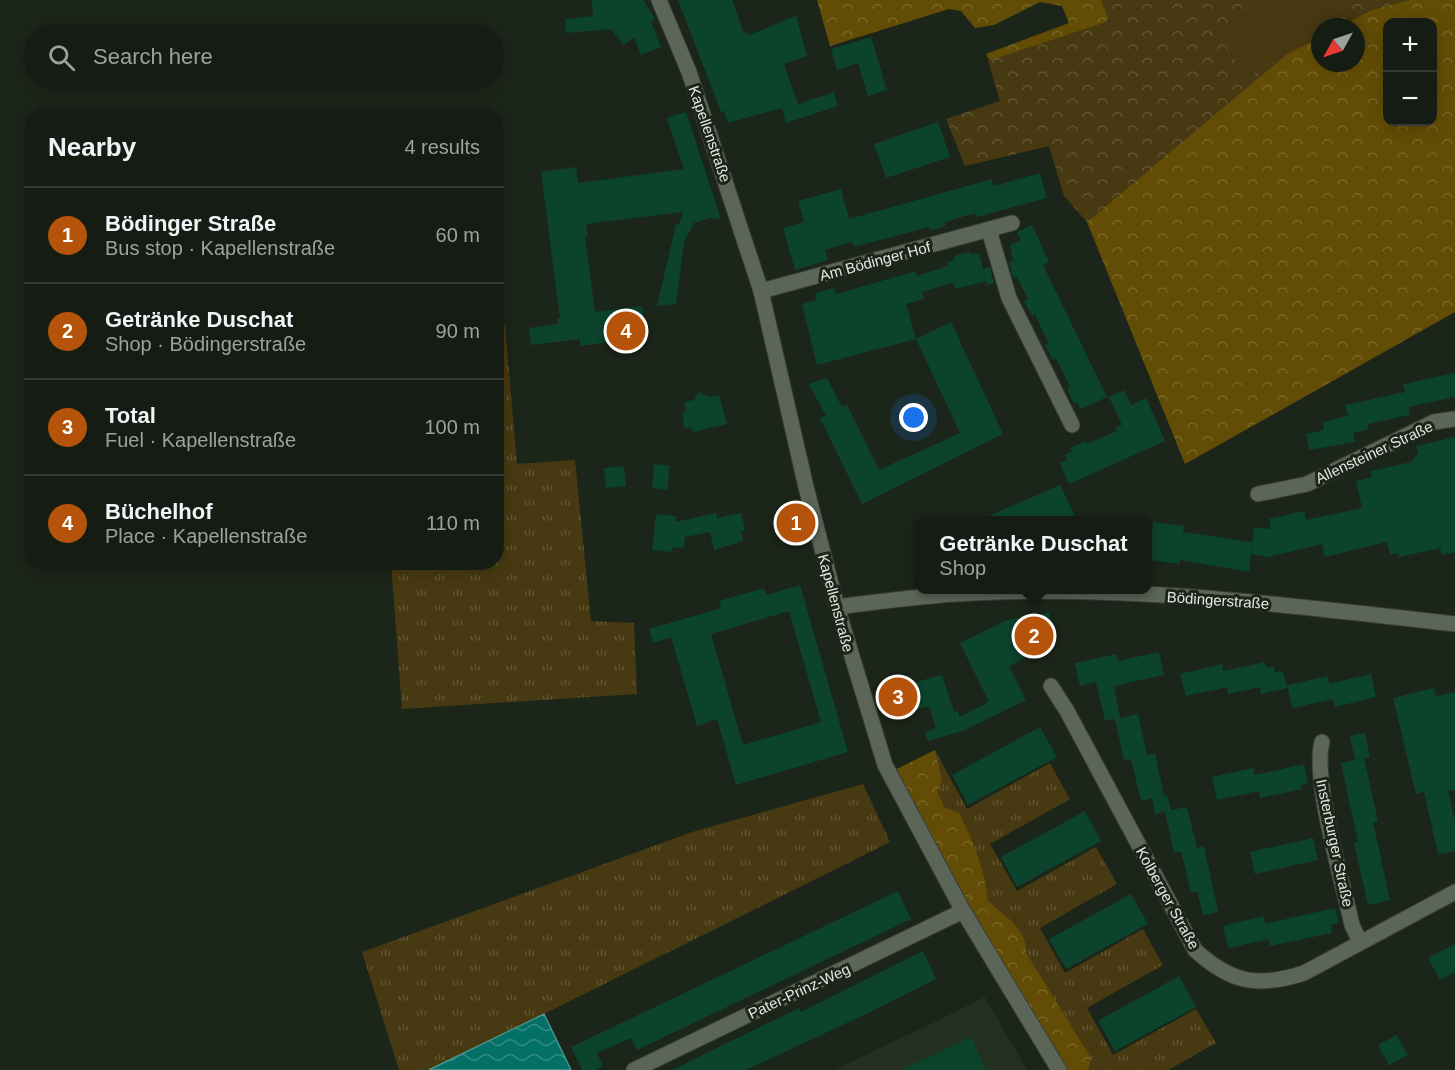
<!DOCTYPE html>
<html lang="en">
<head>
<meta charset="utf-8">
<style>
  :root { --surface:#151c13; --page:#222921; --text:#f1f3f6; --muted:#9da1a0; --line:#343a33; --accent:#b45309 }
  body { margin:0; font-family:Arial,sans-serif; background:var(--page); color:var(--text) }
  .controls { position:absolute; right:18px; top:18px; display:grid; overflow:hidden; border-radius:12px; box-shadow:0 3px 15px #0003 }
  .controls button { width:54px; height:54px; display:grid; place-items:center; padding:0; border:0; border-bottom:2px solid var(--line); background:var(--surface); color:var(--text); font:30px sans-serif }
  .compass { position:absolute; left:1311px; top:18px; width:54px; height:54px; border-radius:50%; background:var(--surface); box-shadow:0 3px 15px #0003; rotate:230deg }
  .you { position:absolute; left:914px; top:418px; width:21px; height:21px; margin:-15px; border:4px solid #fff; border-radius:50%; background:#1a73e8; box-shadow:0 0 0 9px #1a73e833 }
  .badge { display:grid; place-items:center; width:39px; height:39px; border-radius:50%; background:var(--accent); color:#fff; font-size:20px; font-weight:700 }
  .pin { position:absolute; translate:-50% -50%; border:3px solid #fff; box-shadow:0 2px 6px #0006 }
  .popup { position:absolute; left:915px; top:516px; width:237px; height:78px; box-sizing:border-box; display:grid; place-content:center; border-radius:12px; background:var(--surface); filter:drop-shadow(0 2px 4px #0005); font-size:20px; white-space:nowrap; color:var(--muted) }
  .popup b { font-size:22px; color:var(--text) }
  .popup::after { content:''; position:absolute; left:50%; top:100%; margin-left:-12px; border:12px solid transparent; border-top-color:var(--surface) }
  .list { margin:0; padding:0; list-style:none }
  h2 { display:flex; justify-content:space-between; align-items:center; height:78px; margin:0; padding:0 24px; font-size:26px }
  h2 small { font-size:20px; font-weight:400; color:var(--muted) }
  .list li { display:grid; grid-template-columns:39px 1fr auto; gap:18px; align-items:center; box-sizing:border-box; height:96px; padding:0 24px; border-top:2px solid var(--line) }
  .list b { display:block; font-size:22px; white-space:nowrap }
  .list p { margin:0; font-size:20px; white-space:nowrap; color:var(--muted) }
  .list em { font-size:20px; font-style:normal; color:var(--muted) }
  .icon { flex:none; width:33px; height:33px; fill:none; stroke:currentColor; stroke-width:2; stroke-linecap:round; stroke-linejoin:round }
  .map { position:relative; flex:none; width:1455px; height:1070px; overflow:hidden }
  .search { position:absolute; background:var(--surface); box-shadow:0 3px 15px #0003; left:24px; top:24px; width:480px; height:66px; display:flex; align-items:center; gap:15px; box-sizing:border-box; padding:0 21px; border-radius:33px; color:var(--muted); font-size:22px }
  .panel { position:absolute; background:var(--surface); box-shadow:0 3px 15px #0003; left:24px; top:108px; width:480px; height:462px; border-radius:24px }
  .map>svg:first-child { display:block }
</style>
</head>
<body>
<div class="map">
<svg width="1455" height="1070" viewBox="0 0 1455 1070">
  <defs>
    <pattern id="grass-tufts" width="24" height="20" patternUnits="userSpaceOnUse" patternTransform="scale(1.5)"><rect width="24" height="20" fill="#473911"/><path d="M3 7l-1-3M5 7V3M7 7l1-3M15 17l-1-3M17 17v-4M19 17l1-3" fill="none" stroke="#615633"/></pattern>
    <pattern id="forest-crowns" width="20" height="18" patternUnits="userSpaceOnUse" patternTransform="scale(1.5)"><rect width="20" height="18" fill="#634d06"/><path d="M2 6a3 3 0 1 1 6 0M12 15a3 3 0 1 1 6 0" fill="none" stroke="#79672a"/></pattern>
    <pattern id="park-crowns" width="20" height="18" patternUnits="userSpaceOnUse" patternTransform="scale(1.5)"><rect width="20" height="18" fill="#473911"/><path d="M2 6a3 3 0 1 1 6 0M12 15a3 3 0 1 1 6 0" fill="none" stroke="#615633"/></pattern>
    <pattern id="water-waves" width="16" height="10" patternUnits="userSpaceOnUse" patternTransform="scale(1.5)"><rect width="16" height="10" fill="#037067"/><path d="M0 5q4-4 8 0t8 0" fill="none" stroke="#348b84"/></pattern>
  </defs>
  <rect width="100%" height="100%" fill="#1c2519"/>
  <path fill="#232f1f" d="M985 997 1027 1070H834L955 1012Z"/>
  <g fill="url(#grass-tufts)">
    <path d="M505 325 517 464 575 460 591 621 634 623 637 694 402 709 391 563 496 562V326Z"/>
    <path d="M935 750 967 809 1050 763 1070 799 990 844 1017 891 1096 847 1117 884 1040 928 1065 973 1143 929 1163 965 1087 1008 1113 1055 1196 1009 1216 1043 1168 1070H1068L893 771Z"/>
    <path d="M863 784 890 842 544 1014 571 1070H399L362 952 692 832Z"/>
  </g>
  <g fill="url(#forest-crowns)" fill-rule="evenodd">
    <path d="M817 0H1133L1088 36 999 77 986 54 1069 23 1062 6 1040 2 994 25 975 28 961 11 949 9 830 46Z"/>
    <path d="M1409 0H1455V312L1185 464 1087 222 1286 54 1320 37V63H1356V27H1339L1371 10ZM1388 22H1432V122H1388Z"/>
    <path d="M935 750 942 780 937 791 944 807 959 813C974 844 984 867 988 901 1005 916 1027 929 1026 953L1091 1058 1088 1070H1068L969 908 893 771Z"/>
  </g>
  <path fill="url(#park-crowns)" d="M1101 0H1409L1371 10 1339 27H1320V37L1286 55 1087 222 1064 196 1049 146 965 166 946 119 1000 101 988 61 1109 21Z"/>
  <path fill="#473911" d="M1267 0H1333L1343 15 1325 27H1320V30L1247 78 1218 32Z"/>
  <path fill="url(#water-waves)" stroke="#46948b" stroke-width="1.5" d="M544 1014 571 1070H429L435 1067Z"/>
  <g fill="#0c432d" fill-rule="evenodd">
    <path d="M592 0H643L655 19 651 22 661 47 641 55 634 37 624 45 611 29 566 33 565 19 593 16Z"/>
    <path d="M678 0H732L744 33 746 32 749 35 796 16 807 56 784 64 798 104 834 92 838 106 786 123 782 108 728 123 724 111 721 112Z"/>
    <path d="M871 37 887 90 868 96 858 63 837 70 831 49Z"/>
    <path d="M686 112 721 219 710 218 694 223 684 242 676 304 657 306 676 224H679L683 212 586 224 588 236H585L595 312 642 306 646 337 580 346V339L531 345 529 328 557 324V319L560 318 541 172 576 167 578 183 684 169 667 118Z"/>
    <path d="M938 122 950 157 886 178 874 144Z"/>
    <path d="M1040 173 1047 198 977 217 975 213 945 222 946 226 930 231 929 227 854 247 852 242 825 250 828 260 795 270 783 228 804 222 798 201 841 189 849 219 992 179 993 186Z"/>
    <path d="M1032 225 1049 262 1043 265 1107 397 1081 409 1077 402 1074 404 1067 389 1070 387 1056 358 1053 360 1045 345 1048 343 1035 314 1032 316 1024 301 1028 299 1017 277 1013 278 1009 262 1013 261 1010 245 1021 240 1017 232Z"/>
    <path d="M970 252 971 255 979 253 986 281 955 289 953 283 922 292 924 299 906 304 916 339 951 322 1003 434 862 504 820 418 826 416 809 384 827 378 842 407 847 405 879 470 960 433 916 339 817 365 802 304 817 300 815 293 834 288 836 294 916 271 917 276 948 266 947 262 955 260 954 256Z"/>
    <path d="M990 267 994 283 987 285 983 269Z"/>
    <path d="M1455 373V397L1408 407 1410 415 1368 424 1369 429 1353 433 1355 442 1309 450 1306 434 1324 430 1323 422 1348 416 1345 405 1405 392 1403 384Z"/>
    <path d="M1124 390 1131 405 1146 398 1165 441 1069 484 1060 463 1067 460 1065 455 1072 451 1070 448 1086 441 1087 444 1117 431 1115 428 1122 425 1109 397Z"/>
    <path d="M699 392 709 397 719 395 727 424 693 432 692 428 685 429 682 413 686 412 684 402 694 400Z"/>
    <path d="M1455 437V552L1442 555 1440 548 1399 557 1398 553 1390 555 1387 542 1325 557 1322 544 1268 557 1251 554 1254 527 1271 529 1269 519 1304 511 1306 520 1362 508 1356 481 1372 477 1371 471 1411 462 1418 453 1416 446Z"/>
    <path d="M654 464 670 466 667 490 652 488Z"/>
    <path d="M624 466 626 486 606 488 604 468Z"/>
    <path d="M1060 485 1077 520H979L1028 499Z"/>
    <path d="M716 513 717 518 741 513 745 530 741 531 743 541 714 550 710 532 685 537 684 548 673 547 672 552 652 550 656 514 676 516 675 522Z"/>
    <path d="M1153 522 1184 526 1183 532 1252 542 1249 572 1180 560V564L1149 560Z"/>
    <path d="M800 585 848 752 736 785 717 719 697 726 671 637 653 643 649 629 721 608 719 601 764 588 766 595ZM789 611 821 722 743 745 711 634Z"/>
    <path d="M1049 613 1054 643 1009 666 1026 700 965 730 928 741 925 733 936 728 929 706 892 717 885 690 942 675 954 712 958 711 959 717 989 702 960 643 1007 620Z"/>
    <path d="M1159 652 1164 675 1114 686 1120 718 1105 721 1096 682 1080 686 1075 663 1116 654 1118 661Z"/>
    <path d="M1265 662 1266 668 1274 666 1275 672 1283 671 1287 688 1261 694 1260 687 1228 694 1227 687 1186 696 1180 674 1222 664 1223 671Z"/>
    <path d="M1371 674 1376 697 1335 707 1333 699 1292 708 1287 685 1328 676 1329 684Z"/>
    <path d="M1434 688 1436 696 1455 692V790L1448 791 1455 821V851L1438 854 1424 792 1416 794 1393 698Z"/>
    <path d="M1138 714 1147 755 1155 754 1164 795 1141 801 1131 759 1124 760 1115 719Z"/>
    <path d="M1040 727 1057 757 968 805 952 775Z"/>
    <path d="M1365 733 1370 757 1355 760 1350 736Z"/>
    <path d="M1364 758 1378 821 1373 822 1390 900 1368 905 1354 843 1358 842 1341 763Z"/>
    <path d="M1304 764 1308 784 1301 785 1302 789 1260 798 1259 791 1217 800 1212 777 1253 768 1255 775Z"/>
    <path d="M1167 795 1171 810 1187 807 1197 848 1204 846 1218 912 1203 915 1197 891 1191 893 1181 851 1174 853 1165 812 1155 814 1152 798Z"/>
    <path d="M1085 811 1101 841 1017 887 1001 857Z"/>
    <path d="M1313 838 1318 860 1255 874 1250 852Z"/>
    <path d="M898 891 911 919 637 1050 631 1038 597 1053 603 1066 595 1070H582L571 1047Z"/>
    <path d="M1131 894 1148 924 1066 969 1049 939Z"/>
    <path d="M1335 908 1339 923 1331 925 1332 933 1270 946 1269 939 1228 948 1223 926 1264 916 1265 924Z"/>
    <path d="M1455 944V972L1440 980 1428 958Z"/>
    <path d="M923 951 936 979 864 1015 746 1070H672L799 1008 801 1012Z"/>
    <path d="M1179 976 1196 1007 1115 1051 1098 1021Z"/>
    <path d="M1397 1035 1408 1055 1389 1065 1378 1045Z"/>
    <path d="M971 1037 986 1070H901Z"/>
  </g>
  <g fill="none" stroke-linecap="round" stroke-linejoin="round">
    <defs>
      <g id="minor">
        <path d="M989 230 1009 298 1072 425"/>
        <path d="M761 291 1012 223"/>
        <path d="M1258 494 1307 484 1434 422 1455 419"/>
        <path d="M1051 686 1067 711 1195 950C1231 983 1258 988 1304 973L1455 892"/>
        <path d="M1322 742C1312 779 1343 883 1352 925L1360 942"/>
        <path d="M634 1070 963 911"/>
      </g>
      <path id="tertiary" d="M837 607C882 601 927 595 973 593 1134 585 1295 606 1455 624"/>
      <path id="secondary" d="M659 0 689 72 761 291 806 487 837 607 885 765 963 911 1059 1070"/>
    </defs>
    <use href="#minor" stroke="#373e35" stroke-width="17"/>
    <use href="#tertiary" stroke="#373e35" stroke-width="17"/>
    <use href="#secondary" stroke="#373e35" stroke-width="17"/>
    <use href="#minor" stroke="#5b6558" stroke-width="15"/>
    <use href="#tertiary" stroke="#5b6558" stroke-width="15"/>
    <use href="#secondary" stroke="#5b6558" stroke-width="15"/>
  </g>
  <g text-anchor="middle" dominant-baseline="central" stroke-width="6" stroke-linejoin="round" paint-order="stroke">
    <g font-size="15" fill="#e2e8e0" stroke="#1c2519">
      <text transform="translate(710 134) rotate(71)">Kapellenstraße</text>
      <text transform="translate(875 261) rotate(-15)">Am Bödinger Hof</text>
      <text transform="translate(1374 452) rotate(-25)">Allensteiner Straße</text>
      <text transform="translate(1218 600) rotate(4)">Bödingerstraße</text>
      <text transform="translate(836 603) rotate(75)">Kapellenstraße</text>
      <text transform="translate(1335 843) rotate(78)">Insterburger Straße</text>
      <text transform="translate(1168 898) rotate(61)">Kolberger Straße</text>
      <text transform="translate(799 991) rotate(-25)">Pater-Prinz-Weg</text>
    </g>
  </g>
</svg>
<div class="controls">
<button>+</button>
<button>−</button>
</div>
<svg class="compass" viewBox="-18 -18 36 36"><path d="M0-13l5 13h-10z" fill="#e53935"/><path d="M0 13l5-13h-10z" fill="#9da1a0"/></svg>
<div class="you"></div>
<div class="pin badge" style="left:796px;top:523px">1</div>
<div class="pin badge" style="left:1034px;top:636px">2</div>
<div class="popup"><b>Getränke Duschat</b>Shop</div>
<div class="pin badge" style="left:898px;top:697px">3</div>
<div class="pin badge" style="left:626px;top:331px">4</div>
<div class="search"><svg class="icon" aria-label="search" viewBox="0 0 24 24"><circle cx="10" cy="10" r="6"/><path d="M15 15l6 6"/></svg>Search here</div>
<section class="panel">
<h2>Nearby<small>4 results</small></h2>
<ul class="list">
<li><span class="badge">1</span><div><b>Bödinger Straße</b><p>Bus stop · Kapellenstraße</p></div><em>60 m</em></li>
<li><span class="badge">2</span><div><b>Getränke Duschat</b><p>Shop · Bödingerstraße</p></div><em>90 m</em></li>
<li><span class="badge">3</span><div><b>Total</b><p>Fuel · Kapellenstraße</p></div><em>100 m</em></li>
<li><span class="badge">4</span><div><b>Büchelhof</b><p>Place · Kapellenstraße</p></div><em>110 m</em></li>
</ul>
</section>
</div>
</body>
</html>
